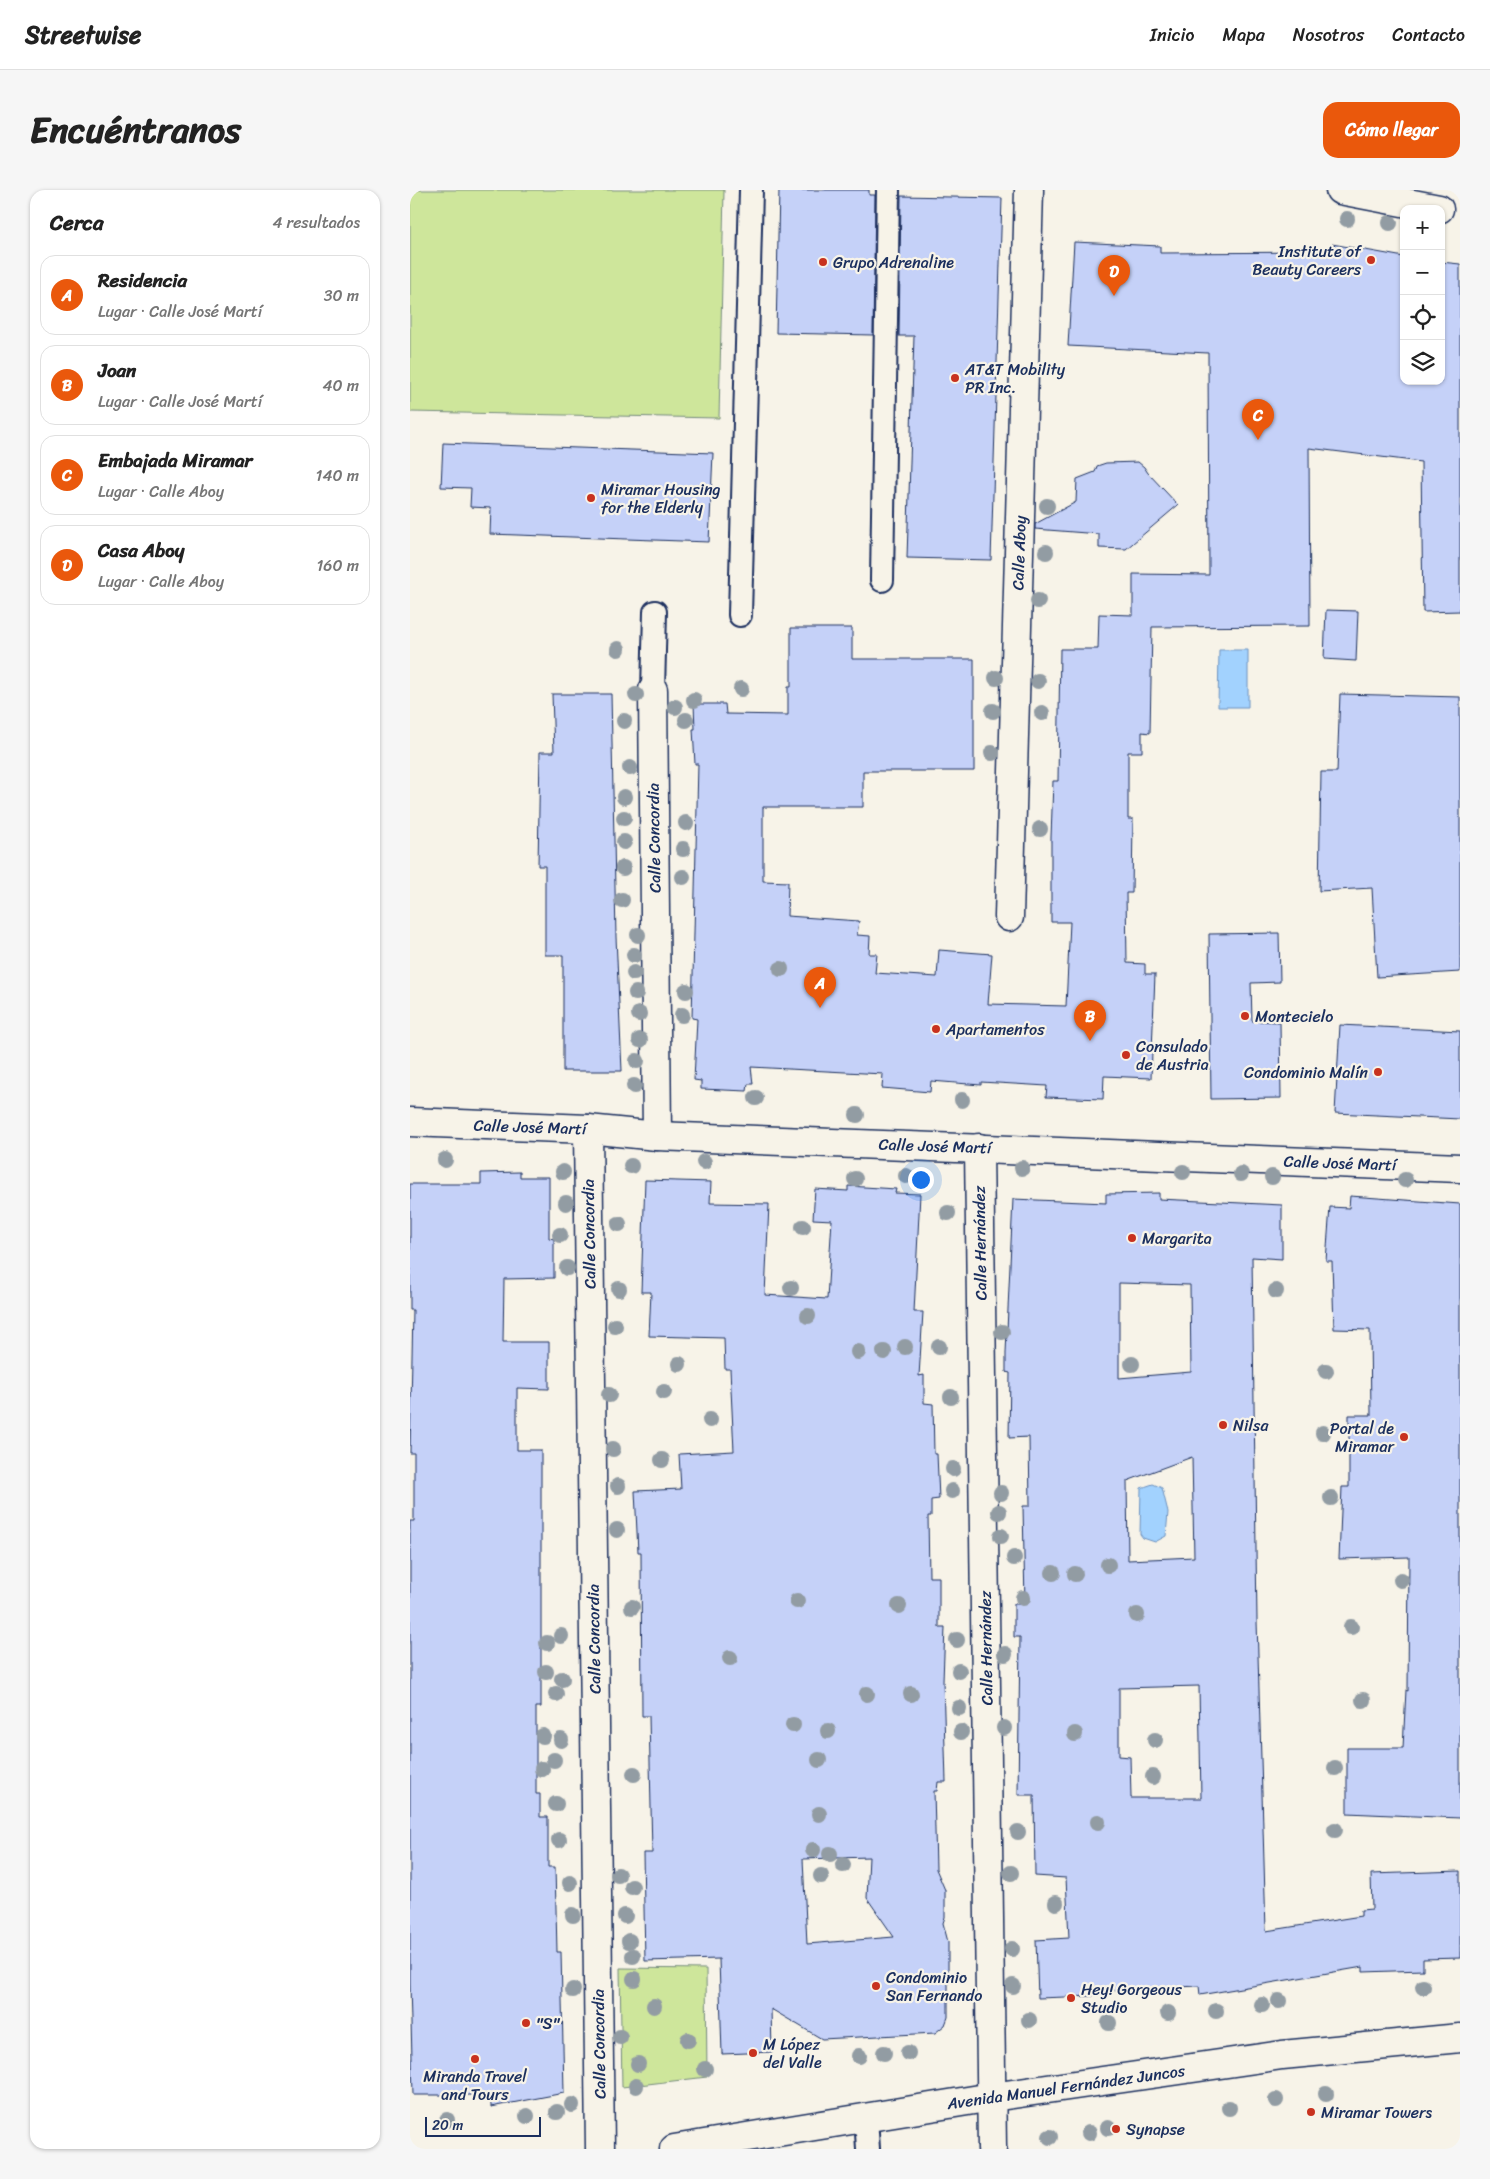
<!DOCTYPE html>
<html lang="es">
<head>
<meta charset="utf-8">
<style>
  :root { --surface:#fff; --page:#f6f6f6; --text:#222; --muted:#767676; --line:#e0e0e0; --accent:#ea580c }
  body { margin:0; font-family:Sriracha,sans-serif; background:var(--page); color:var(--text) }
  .controls { position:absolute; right:15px; top:15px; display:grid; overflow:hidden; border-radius:10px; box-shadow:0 1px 4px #0004 }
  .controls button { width:45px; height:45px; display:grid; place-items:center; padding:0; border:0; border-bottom:1px solid var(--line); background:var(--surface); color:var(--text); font:25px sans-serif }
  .scale { position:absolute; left:15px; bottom:12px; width:116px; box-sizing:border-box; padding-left:5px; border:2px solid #1b2f5e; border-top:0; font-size:14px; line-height:18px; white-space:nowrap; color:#1b2f5e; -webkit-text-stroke:4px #f7f3e8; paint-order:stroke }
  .you { position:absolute; left:510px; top:989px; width:18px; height:18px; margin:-12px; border:4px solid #fff; border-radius:50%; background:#1a73e8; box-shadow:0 0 0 8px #1a73e833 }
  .badge { display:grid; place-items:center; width:32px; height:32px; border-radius:50%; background:var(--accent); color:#fff; font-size:16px; font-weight:700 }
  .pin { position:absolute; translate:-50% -41px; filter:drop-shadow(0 1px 2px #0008) }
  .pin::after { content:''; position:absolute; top:26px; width:18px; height:15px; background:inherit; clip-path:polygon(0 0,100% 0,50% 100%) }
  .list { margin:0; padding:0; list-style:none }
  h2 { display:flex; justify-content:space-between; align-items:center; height:65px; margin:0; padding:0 20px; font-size:21px }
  h2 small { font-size:16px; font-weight:400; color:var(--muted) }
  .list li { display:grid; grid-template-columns:32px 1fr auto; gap:15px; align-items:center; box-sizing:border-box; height:80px; margin:0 10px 10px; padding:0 10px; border:1px solid var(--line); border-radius:15px }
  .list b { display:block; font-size:19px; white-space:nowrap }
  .list p { margin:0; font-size:16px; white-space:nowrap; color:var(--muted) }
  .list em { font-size:16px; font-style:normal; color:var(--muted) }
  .icon { flex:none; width:28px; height:28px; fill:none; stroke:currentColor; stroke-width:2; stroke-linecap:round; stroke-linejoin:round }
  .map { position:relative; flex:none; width:1050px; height:1959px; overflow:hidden; border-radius:15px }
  header { display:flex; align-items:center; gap:30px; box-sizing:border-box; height:70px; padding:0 25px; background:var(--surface); border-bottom:1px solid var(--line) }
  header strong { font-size:24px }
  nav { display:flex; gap:28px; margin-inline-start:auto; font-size:18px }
  .intro { display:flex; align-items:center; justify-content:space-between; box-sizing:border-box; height:120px; padding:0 30px }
  h1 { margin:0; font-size:35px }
  .button { padding:12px 22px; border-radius:15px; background:var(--accent); color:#fff; font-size:18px; font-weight:700 }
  main { display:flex; gap:30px; padding:0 30px }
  aside { flex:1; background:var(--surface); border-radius:15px; box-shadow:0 1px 4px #0004 }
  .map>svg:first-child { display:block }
</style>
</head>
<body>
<header>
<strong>Streetwise</strong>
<nav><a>Inicio</a><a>Mapa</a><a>Nosotros</a><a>Contacto</a></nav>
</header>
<div class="intro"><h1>Encuéntranos</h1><a class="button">Cómo llegar</a></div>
<main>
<aside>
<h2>Cerca<small>4 resultados</small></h2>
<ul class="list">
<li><span class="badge">A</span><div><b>Residencia</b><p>Lugar · Calle José Martí</p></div><em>30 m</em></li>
<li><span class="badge">B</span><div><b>Joan</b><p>Lugar · Calle José Martí</p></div><em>40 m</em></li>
<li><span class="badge">C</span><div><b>Embajada Miramar</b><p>Lugar · Calle Aboy</p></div><em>140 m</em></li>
<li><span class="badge">D</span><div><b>Casa Aboy</b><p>Lugar · Calle Aboy</p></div><em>160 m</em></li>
</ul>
</aside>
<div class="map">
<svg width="1050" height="1959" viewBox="0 0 1050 1959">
  <rect width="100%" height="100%" fill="#f7f3e8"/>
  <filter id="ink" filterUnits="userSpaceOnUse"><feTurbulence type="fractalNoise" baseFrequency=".02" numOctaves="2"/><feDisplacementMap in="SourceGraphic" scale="10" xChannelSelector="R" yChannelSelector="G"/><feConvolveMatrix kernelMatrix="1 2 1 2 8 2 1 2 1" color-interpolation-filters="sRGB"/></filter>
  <g filter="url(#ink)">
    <g fill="#cee69b" stroke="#748a7c">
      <path d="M0 0H314L309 228 0 222Z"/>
      <path d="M210 1778 296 1779 297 1887 212 1897Z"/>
    </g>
    <g fill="#a2d2fe" stroke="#6c91be">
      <path d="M809 460H838V517H808Z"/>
      <path d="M743 1294 752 1298 758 1322 756 1346 745 1352 733 1348 730 1344 731 1298Z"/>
    </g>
    <g fill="#c5d1f8" stroke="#1b2f5e" fill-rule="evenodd">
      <path d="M369 0H459V5H465L463 145 366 143Z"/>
      <path d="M491 6 592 8 581 370 497 368 504 146H489Z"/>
      <path d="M664 52 750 56V63L922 62V54L994 67V191H1031V72L1050 74V421L1013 422 1011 272 899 258 900 436 742 437 740 543 732 542V562H718V629H723L722 703H716L717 773 735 774V784H745L741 888 694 886 693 909 636 907 637 896 571 892V895L521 891 520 902 472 898 473 884 341 877 343 894H338L337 901 291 899V891L284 890 287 829 282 828 288 574H285L283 539H285L284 514H315L316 524 378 525V497H381V438H442V469H564V581H453V617H353V691L378 692 377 726 449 731 447 745 460 746 459 764H467L465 783 527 787 529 760 582 764 578 814 656 816 660 732H641V648L643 591H648L650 459H688L689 424 723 425V384L799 385 798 163 658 156Z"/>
      <path d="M33 253 303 263 299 352 80 344 81 318 60 317 61 298 31 297Z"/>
      <path d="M728 272 734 277 738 283 768 315 716 359 689 358V344L625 339V334L666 312 667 289 685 282 687 276 696 273Z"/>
      <path d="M916 420 948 421 946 471 914 469Z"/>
      <path d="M142 504H201L206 747 212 881H153V765H135V676H128L130 562H144Z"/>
      <path d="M930 504 1050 507V782L967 787 962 698 909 701 911 582H927Z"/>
      <path d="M869 743 870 792 841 793 842 831 870 832 871 908 801 909 799 744Z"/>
      <path d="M930 835 1050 841V929L925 923Z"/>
      <path d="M110 982V987H139V1048L144 1049V1088L94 1089 93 1152H139V1199L107 1198V1260H131V1517H126V1604H130V1627H138V1677H145L147 1762H151L154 1903 81 1917V1905H3L0 1794V1331H4V1263H0L3 1120H0V994H71V983Z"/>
      <path d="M235 990 301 992 300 1013 359 1014 355 1105 417 1109 422 1030 403 1029 405 999 438 1001V996L486 999 485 1003 510 1004 504 1122H513L509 1186 514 1185V1213L523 1214 524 1264H527L529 1309 521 1310V1326H518L519 1387H529V1437H535L533 1491 536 1592H528L527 1601H524L526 1679 535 1700V1727L533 1733 538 1752V1827L535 1835 525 1843 412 1849 361 1819 362 1862 312 1864 309 1769 235 1771 233 1663H242L239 1526H232L231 1362H228L225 1301 271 1299 269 1264 324 1261 320 1179H315L314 1148 239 1146 241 1102H231ZM459 1667 457 1708 484 1747 397 1754 393 1669Z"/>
      <path d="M749 1003V1009L872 1015V1069L842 1067 847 1431 856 1741 951 1726V1720L962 1719 961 1684 1050 1681V1768L1013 1769V1780L953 1782V1777L790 1805 789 1796 683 1801V1806L628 1808 626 1750 659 1748 656 1688 625 1686 624 1605H608L610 1447H604V1414H615L613 1316H620L619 1247 599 1248 600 1183 596 1182V1163L603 1009 696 1013V1004ZM709 1093 780 1095 781 1182 709 1188ZM782 1267 784 1367 718 1370 717 1291ZM789 1496 791 1608H721L720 1567 709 1566V1498Z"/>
      <path d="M940 1006 1050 1014V1628L937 1623V1558H993L996 1500 998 1501 999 1367 929 1369 932 1297H939V1225H961L960 1140 924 1139 922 1071H916L920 1017 939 1018Z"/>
    </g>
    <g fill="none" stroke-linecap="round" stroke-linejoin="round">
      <defs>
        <g id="lane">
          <path d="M472 390 478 0"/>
          <path d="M330 425 341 0"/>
          <path d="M243 500 245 422"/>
          <path d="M456 1927 458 1959"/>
        </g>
        <g id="street">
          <path d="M243 500 247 946"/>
          <path d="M599 727 619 0"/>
          <path d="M0 932 178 939 247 946 1050 978"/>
          <path d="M178 939 190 1959"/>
          <path d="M569 958 582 1959"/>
        </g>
        <path id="secondary" d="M264 1959 582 1907 872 1865 1050 1848"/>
        <path id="primary" d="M930 0 1029 19"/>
      </defs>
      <use href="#lane" stroke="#1b2f5e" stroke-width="26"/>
      <use href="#street" stroke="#1b2f5e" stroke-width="31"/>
      <use href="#secondary" stroke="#1b2f5e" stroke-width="31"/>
      <use href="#primary" stroke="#1b2f5e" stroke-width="31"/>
      <use href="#lane" stroke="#f7f3e8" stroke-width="22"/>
      <use href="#street" stroke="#f7f3e8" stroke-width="28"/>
      <use href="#secondary" stroke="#f7f3e8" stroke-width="28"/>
      <use href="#primary" stroke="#f7f3e8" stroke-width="28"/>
    </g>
    <g fill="#929ca3">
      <circle cx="937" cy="29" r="8"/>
      <circle cx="980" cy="33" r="8"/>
      <circle cx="637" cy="316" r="8"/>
      <circle cx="636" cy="362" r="8"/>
      <circle cx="628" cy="411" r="8"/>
      <circle cx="208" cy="459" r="8"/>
      <circle cx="586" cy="488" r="8"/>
      <circle cx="628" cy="491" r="8"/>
      <circle cx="331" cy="499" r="8"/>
      <circle cx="226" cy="505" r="8"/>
      <circle cx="284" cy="510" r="8"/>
      <circle cx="265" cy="517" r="8"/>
      <circle cx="583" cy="521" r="8"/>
      <circle cx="632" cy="523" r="8"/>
      <circle cx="276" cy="530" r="8"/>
      <circle cx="214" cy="531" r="8"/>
      <circle cx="582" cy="563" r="8"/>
      <circle cx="220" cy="578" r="8"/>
      <circle cx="214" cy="607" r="8"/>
      <circle cx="214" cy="628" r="8"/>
      <circle cx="276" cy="633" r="8"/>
      <circle cx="630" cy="639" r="8"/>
      <circle cx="214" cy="652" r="8"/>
      <circle cx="273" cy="659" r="8"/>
      <circle cx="213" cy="678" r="8"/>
      <circle cx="273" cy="687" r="8"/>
      <circle cx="212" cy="710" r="8"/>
      <circle cx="228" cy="745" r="8"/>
      <circle cx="224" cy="765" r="8"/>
      <circle cx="371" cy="779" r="8"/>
      <circle cx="224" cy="783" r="8"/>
      <circle cx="276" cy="801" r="8"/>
      <circle cx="226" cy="803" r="8"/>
      <circle cx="229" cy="824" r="8"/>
      <circle cx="272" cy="825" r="8"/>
      <circle cx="230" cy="850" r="8"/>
      <circle cx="227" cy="871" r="8"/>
      <circle cx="224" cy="896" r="8"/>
      <circle cx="346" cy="908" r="8"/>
      <circle cx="552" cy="910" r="8"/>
      <circle cx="447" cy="925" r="8"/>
      <circle cx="35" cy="970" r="8"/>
      <circle cx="294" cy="972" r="8"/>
      <circle cx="221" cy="976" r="8"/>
      <circle cx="612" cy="978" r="8"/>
      <circle cx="153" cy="982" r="8"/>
      <circle cx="773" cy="982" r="8"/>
      <circle cx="831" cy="984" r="8"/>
      <circle cx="496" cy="986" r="8"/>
      <circle cx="862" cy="987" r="8"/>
      <circle cx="445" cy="989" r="8"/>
      <circle cx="995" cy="990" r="8"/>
      <circle cx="156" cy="1013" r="8"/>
      <circle cx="538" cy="1023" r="8"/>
      <circle cx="209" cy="1034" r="8"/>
      <circle cx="393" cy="1037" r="8"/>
      <circle cx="150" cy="1045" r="8"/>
      <circle cx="157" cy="1078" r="8"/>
      <circle cx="381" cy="1098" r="8"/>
      <circle cx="209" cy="1099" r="8"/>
      <circle cx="866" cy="1101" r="8"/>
      <circle cx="398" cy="1126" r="8"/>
      <circle cx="205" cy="1136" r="8"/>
      <circle cx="592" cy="1142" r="8"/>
      <circle cx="495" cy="1157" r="8"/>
      <circle cx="529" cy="1157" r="8"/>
      <circle cx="448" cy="1162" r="8"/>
      <circle cx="474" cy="1162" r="8"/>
      <circle cx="269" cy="1174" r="8"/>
      <circle cx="722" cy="1174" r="8"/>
      <circle cx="916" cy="1181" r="8"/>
      <circle cx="254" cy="1202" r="8"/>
      <circle cx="199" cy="1205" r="8"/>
      <circle cx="541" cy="1207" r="8"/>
      <circle cx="300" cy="1230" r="8"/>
      <circle cx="913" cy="1243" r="8"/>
      <circle cx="203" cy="1259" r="8"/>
      <circle cx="252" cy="1270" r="8"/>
      <circle cx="543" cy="1279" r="8"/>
      <circle cx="208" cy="1296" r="8"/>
      <circle cx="542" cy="1301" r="8"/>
      <circle cx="591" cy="1303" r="8"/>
      <circle cx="921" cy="1308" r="8"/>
      <circle cx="589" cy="1322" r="8"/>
      <circle cx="207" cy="1340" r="8"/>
      <circle cx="591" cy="1346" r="8"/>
      <circle cx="604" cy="1368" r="8"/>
      <circle cx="698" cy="1375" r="8"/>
      <circle cx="643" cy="1383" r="8"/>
      <circle cx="665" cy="1384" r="8"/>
      <circle cx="991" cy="1390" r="8"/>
      <circle cx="613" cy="1408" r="8"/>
      <circle cx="387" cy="1411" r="8"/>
      <circle cx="489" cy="1416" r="8"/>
      <circle cx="222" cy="1417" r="8"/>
      <circle cx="727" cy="1425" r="8"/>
      <circle cx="941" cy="1437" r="8"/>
      <circle cx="151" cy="1446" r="8"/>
      <circle cx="547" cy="1450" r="8"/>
      <circle cx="137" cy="1453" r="8"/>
      <circle cx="595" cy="1464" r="8"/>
      <circle cx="320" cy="1468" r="8"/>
      <circle cx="549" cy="1481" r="8"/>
      <circle cx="136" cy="1482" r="8"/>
      <circle cx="152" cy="1489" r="8"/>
      <circle cx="146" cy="1504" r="8"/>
      <circle cx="457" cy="1504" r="8"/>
      <circle cx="501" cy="1504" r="8"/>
      <circle cx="953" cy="1510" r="8"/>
      <circle cx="549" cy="1518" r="8"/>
      <circle cx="383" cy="1535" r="8"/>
      <circle cx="594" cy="1538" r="8"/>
      <circle cx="418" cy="1541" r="8"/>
      <circle cx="551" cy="1542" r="8"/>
      <circle cx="665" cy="1544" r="8"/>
      <circle cx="133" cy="1546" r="8"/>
      <circle cx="151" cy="1550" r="8"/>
      <circle cx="745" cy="1550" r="8"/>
      <circle cx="144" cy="1570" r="8"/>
      <circle cx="409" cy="1570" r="8"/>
      <circle cx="925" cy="1578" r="8"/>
      <circle cx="132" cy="1579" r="8"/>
      <circle cx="224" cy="1584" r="8"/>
      <circle cx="743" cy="1587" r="8"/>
      <circle cx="146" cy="1614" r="8"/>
      <circle cx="409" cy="1624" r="8"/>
      <circle cx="688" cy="1632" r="8"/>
      <circle cx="925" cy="1640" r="8"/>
      <circle cx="608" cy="1642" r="8"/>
      <circle cx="149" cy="1650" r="8"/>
      <circle cx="403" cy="1660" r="8"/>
      <circle cx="420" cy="1664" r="8"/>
      <circle cx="433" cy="1675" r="8"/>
      <circle cx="601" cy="1683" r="8"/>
      <circle cx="208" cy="1685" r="8"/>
      <circle cx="411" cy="1686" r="8"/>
      <circle cx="160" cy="1693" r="8"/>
      <circle cx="222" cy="1697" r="8"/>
      <circle cx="646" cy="1713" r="8"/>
      <circle cx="163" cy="1725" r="8"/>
      <circle cx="215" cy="1726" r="8"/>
      <circle cx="219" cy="1751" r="8"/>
      <circle cx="602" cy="1759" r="8"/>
      <circle cx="223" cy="1766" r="8"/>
      <circle cx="224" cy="1789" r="8"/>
      <circle cx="603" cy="1796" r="8"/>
      <circle cx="1013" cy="1797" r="8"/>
      <circle cx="163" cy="1800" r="8"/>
      <circle cx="869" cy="1811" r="8"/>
      <circle cx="852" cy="1815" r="8"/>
      <circle cx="244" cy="1816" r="8"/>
      <circle cx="806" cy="1821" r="8"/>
      <circle cx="758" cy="1823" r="8"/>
      <circle cx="619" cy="1830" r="8"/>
      <circle cx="699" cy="1833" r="8"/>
      <circle cx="210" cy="1847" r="8"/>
      <circle cx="278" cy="1850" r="8"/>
      <circle cx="474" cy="1863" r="8"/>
      <circle cx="498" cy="1863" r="8"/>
      <circle cx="449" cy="1866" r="8"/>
      <circle cx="228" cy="1874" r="8"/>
      <circle cx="295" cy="1879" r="8"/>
      <circle cx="226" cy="1896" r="8"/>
      <circle cx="916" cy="1904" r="8"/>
      <circle cx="866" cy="1910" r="8"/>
      <circle cx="162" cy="1915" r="8"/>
      <circle cx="819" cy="1918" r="8"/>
      <circle cx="147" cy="1922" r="8"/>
      <circle cx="117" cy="1926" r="8"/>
      <circle cx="37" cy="1930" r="8"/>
      <circle cx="698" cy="1938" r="8"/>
      <circle cx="679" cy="1943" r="8"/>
      <circle cx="640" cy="1947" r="8"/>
    </g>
  </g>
  <g fill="#c8321e" stroke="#f7f3e8" stroke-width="2">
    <circle cx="961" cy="70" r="5"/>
    <circle cx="413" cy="72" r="5"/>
    <circle cx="545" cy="188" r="5"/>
    <circle cx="181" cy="308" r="5"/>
    <circle cx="835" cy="826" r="5"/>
    <circle cx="526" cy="839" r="5"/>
    <circle cx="716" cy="865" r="5"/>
    <circle cx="968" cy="882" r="5"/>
    <circle cx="722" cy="1048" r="5"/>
    <circle cx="813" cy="1235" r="5"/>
    <circle cx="994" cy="1247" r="5"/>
    <circle cx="466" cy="1796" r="5"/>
    <circle cx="661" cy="1808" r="5"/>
    <circle cx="116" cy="1833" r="5"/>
    <circle cx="343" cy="1863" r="5"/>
    <circle cx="65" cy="1869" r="5"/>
    <circle cx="901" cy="1922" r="5"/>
    <circle cx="706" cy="1939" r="5"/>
  </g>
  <g text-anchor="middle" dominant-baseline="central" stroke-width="4.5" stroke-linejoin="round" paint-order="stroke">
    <g font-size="16" fill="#1b2f5e" stroke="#f7f3e8" text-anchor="start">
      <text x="951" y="61" text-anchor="end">Institute of<tspan x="951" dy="18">Beauty Careers</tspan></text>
      <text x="423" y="72">Grupo Adrenaline</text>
      <text x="555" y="179">AT&amp;T Mobility<tspan x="555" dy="18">PR Inc.</tspan></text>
      <text x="191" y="299">Miramar Housing<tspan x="191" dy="18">for the Elderly</tspan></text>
      <text x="845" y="826">Montecielo</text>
      <text x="536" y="839">Apartamentos</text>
      <text x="726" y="856">Consulado<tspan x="726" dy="18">de Austria</tspan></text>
      <text x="958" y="882" text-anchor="end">Condominio Malín</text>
      <text x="732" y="1048">Margarita</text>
      <text x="823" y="1235">Nilsa</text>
      <text x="984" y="1238" text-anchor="end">Portal de<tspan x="984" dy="18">Miramar</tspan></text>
      <text x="476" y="1787">Condominio<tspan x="476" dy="18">San Fernando</tspan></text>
      <text x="671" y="1799">Hey! Gorgeous<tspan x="671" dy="18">Studio</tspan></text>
      <text x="126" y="1833">"S"</text>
      <text x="353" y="1854">M López<tspan x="353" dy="18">del Valle</tspan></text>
      <text x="65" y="1886" text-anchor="middle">Miranda Travel<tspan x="65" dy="18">and Tours</tspan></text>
      <text x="911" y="1922">Miramar Towers</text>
      <text x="716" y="1939">Synapse</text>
    </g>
    <g font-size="16" fill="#1b2f5e" stroke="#f7f3e8">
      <text transform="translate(609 363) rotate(-88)">Calle Aboy</text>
      <text transform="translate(244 648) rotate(-91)">Calle Concordia</text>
      <text transform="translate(120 937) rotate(2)">Calle José Martí</text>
      <text transform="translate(525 956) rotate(2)">Calle José Martí</text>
      <text transform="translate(930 973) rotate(2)">Calle José Martí</text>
      <text transform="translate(179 1044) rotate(-91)">Calle Concordia</text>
      <text transform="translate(570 1053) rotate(-91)">Calle Hernández</text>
      <text transform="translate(184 1449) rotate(-91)">Calle Concordia</text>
      <text transform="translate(576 1458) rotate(-91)">Calle Hernández</text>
      <text transform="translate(189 1854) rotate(-91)">Calle Concordia</text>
      <text transform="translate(656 1897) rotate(-8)">Avenida Manuel Fernández Juncos</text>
    </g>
  </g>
</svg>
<div class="controls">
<button>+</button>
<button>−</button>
<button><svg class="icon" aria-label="locate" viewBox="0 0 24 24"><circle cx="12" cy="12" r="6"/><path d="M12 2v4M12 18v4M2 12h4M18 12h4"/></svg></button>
<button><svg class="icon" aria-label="layers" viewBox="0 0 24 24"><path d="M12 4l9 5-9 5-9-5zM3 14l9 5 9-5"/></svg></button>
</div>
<div class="scale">20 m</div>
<div class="you"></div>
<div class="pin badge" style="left:410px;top:818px">A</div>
<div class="pin badge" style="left:680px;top:851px">B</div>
<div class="pin badge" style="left:848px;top:250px">C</div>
<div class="pin badge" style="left:704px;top:106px">D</div>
</div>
</main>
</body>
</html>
